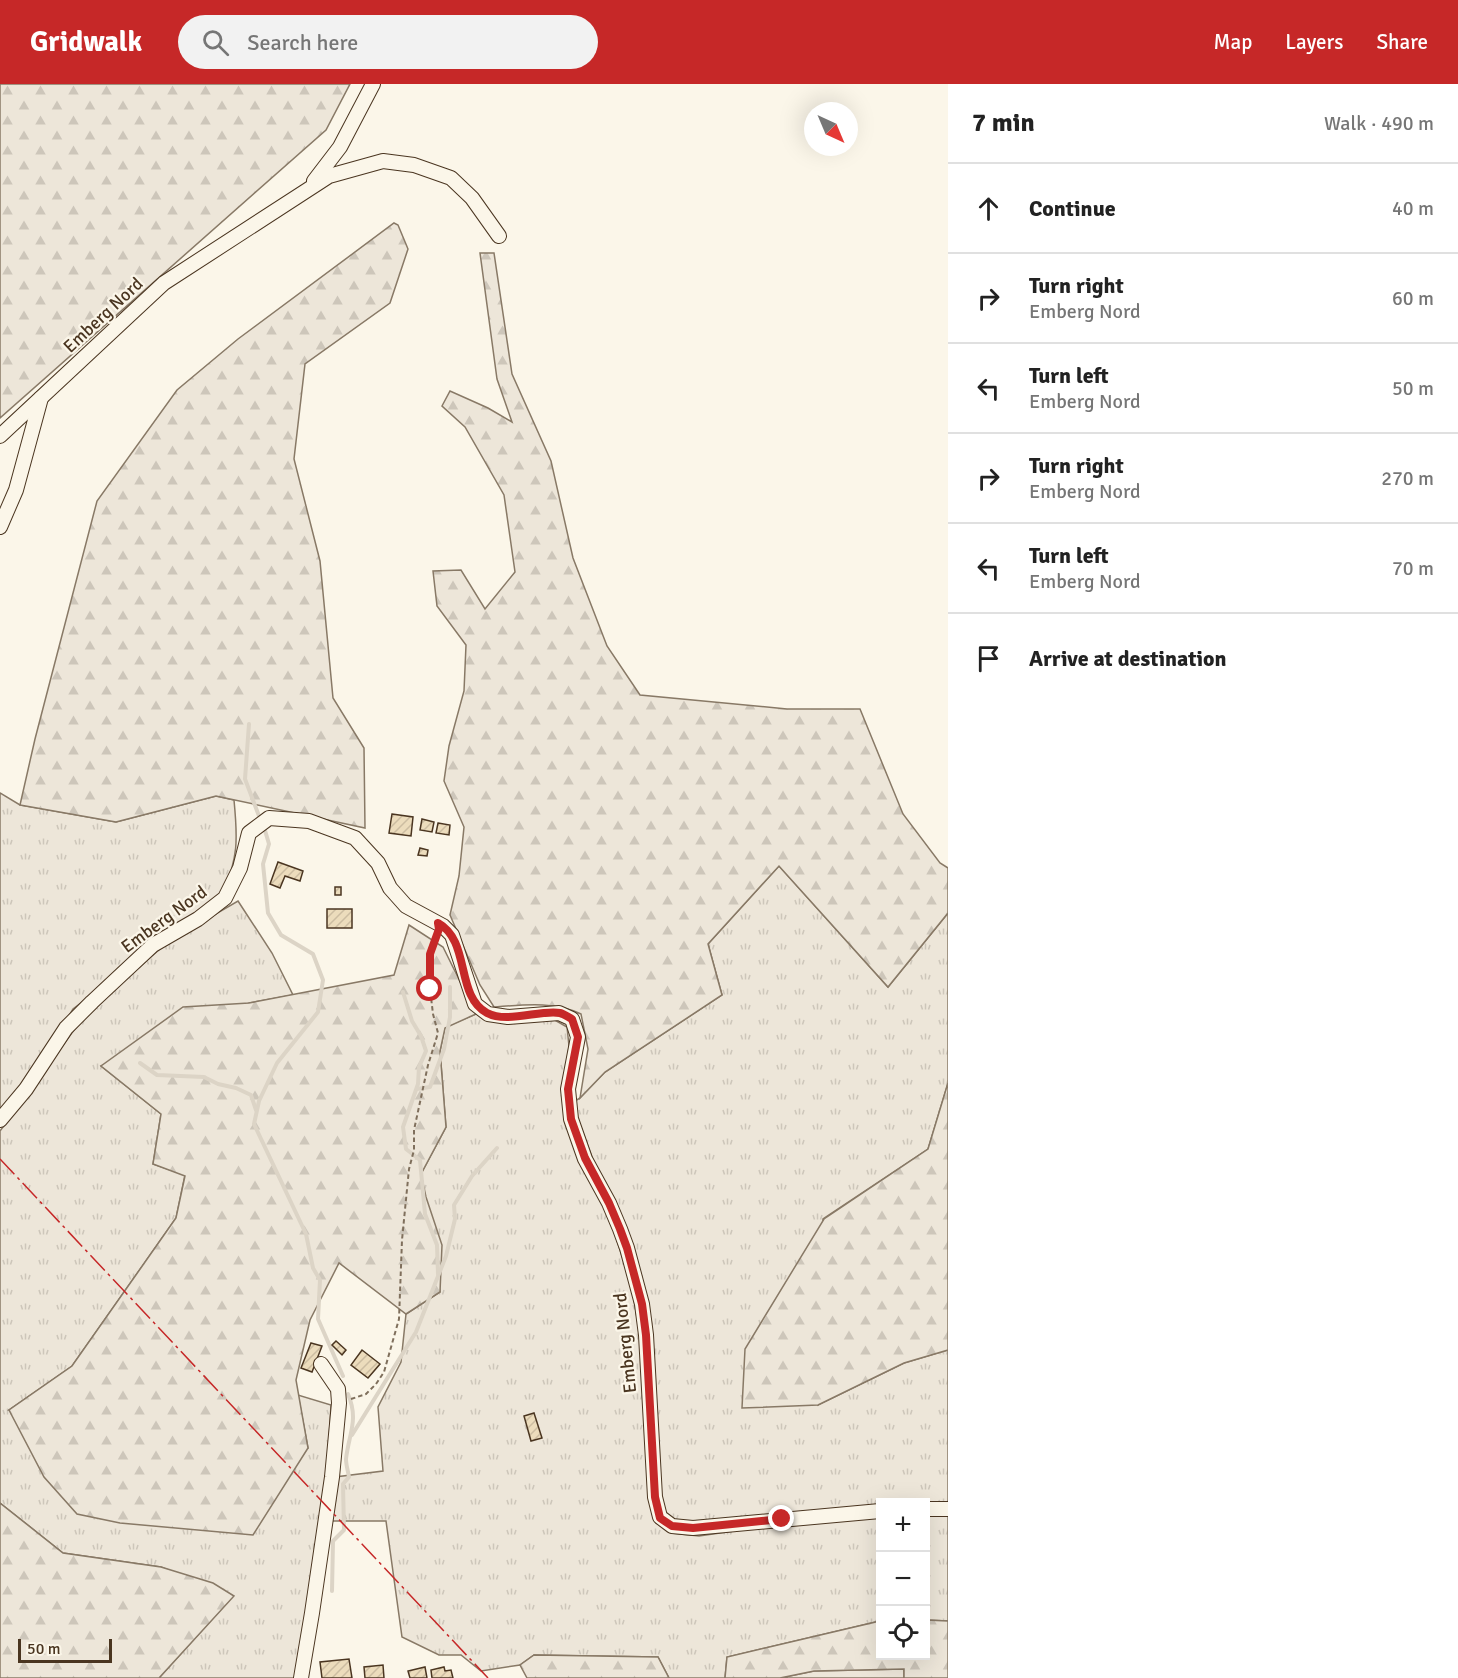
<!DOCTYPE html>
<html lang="en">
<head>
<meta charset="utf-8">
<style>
  :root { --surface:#fff; --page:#f2f2f2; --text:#222; --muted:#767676; --line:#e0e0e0; --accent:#c62828 }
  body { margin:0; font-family:Signika,sans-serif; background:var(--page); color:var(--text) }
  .controls { position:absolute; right:18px; bottom:18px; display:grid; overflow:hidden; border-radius:0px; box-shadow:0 6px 24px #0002 }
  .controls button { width:54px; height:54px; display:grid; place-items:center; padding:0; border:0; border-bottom:2px solid var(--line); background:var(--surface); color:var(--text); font:30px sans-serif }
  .compass { position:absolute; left:804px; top:18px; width:54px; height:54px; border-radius:50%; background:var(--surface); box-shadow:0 6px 24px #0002; rotate:136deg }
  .scale { position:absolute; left:18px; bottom:15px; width:94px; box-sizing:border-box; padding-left:6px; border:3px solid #4a3520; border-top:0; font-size:16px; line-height:21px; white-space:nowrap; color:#4a3520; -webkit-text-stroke:4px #fbf6e9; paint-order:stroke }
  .stop { position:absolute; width:18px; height:18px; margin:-14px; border:4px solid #c62828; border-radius:50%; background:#fff }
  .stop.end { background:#c62828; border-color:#fff; box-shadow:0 2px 6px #0008 }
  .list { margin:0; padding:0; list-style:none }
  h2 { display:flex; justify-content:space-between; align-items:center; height:78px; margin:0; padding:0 24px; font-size:26px }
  h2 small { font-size:20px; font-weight:400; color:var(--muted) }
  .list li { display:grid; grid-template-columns:39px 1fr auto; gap:18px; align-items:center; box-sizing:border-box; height:90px; padding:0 24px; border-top:2px solid var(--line) }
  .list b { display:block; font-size:22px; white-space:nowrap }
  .list p { margin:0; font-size:20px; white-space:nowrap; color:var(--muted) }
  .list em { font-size:20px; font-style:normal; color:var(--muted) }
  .icon { flex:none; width:33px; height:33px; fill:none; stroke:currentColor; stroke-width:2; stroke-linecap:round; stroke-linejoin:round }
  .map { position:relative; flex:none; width:948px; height:1594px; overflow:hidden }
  header { display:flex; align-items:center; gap:36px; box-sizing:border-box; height:84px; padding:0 30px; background:var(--accent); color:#fff }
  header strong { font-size:28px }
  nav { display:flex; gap:33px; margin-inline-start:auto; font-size:21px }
  .search { width:420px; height:54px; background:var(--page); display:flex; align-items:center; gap:15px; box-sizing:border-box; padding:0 21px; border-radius:33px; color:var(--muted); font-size:22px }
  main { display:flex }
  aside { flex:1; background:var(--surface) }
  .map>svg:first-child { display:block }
</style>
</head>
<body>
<header>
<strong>Gridwalk</strong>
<div class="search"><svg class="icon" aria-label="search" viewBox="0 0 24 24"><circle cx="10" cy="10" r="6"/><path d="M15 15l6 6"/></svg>Search here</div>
<nav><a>Map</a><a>Layers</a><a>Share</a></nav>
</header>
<main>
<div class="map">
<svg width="948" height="1594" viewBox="0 0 948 1594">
  <defs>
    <pattern id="grass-tufts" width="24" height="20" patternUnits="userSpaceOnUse" patternTransform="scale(1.5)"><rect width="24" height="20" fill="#ede6d9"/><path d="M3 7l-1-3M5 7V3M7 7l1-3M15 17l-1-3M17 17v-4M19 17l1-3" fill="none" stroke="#cdc6ba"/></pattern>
    <pattern id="forest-firs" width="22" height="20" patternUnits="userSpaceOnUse" patternTransform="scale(1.5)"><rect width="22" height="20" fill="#ede6d9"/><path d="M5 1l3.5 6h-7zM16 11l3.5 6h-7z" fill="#cdc6ba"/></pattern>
    <pattern id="building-hatch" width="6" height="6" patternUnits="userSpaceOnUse" patternTransform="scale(1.5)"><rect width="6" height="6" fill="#ecdcbc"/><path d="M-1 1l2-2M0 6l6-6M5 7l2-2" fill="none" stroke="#ccbda1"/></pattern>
  </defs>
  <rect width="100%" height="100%" fill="#fbf6e9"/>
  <g fill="url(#grass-tufts)" stroke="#887966" stroke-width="1.5">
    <path d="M0 709 20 721 116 738 216 712 234 716C238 757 238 772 223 811L73 925 50 963 0 1031Z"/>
    <path d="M779 782 888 903 948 829V999L928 1065 823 1135 818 1321 904 1279 948 1266V1421L926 1418H880V1423L689 1440 671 1437 662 1425 650 1230 572 1019 580 1014 605 988 722 911 708 860Z"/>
    <path d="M238 817 272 869 293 911 249 919 101 982 161 1030 153 1080 185 1091 176 1134 72 1282 9 1326 308 1364 298 1311 331 1321 327 1391 298 1594H159L233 1512 161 1483 63 1469 0 1419V1047L85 931 169 857Z"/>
    <path d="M476 930 491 936 553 935 567 943 569 962 563 1015 609 1131 632 1204 640 1252 651 1415 658 1440 671 1449 699 1452 791 1439 880 1433V1537L727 1573 725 1594H669L658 1573 534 1571 520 1581 481 1587 461 1571H439L402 1553 386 1437H328L335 1393 383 1387 378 1323 401 1278 406 1230 440 1208 421 1090 446 1043 440 967 445 943Z"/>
    <path d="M948 1431V1537L926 1536V1432Z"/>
    <path d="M904 1585V1594H780L814 1587Z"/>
  </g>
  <g fill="url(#forest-firs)" stroke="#887966" stroke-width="1.5">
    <path d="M0 0H350L326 46 0 334Z"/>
    <path d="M394 139 398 141 408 165 390 219 305 280 294 375 320 477 333 614 364 664 365 744 216 712 116 738 20 721 35 655 97 417 177 306 238 255Z"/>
    <path d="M480 169H494L512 290 551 377 573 474 607 562 640 611 787 625H860L903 730 940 779 948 784V829L888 903 779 782 708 860 722 911 605 988 580 1014 588 965 581 930C554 917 523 921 494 923L480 901 450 831 459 792 464 743 444 697 449 662 464 607 466 561 437 522 433 487 461 486 485 525 515 488 504 411 465 343 442 322 450 307 488 324 512 338 497 295Z"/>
    <path d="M409 841 443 863 476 930 445 944 440 967 446 1043 421 1090 426 1113 442 1161 440 1208 406 1230 339 1179 310 1236 296 1296 308 1364 253 1451 120 1439 77 1430 44 1393 9 1326 72 1282 176 1134 185 1092 153 1080 161 1030 101 982 183 923 249 919 394 891Z"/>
    <path d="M948 999V1266L904 1279 818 1321 742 1324 745 1265 824 1135 928 1065Z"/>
    <path d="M0 1419 63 1469 161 1483 213 1499 234 1512 159 1594H0Z"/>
    <path d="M926 1536 948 1537V1594H904V1585L814 1587 780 1594H725L727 1573 880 1537V1572H926Z"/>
    <path d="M534 1571 658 1573 669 1594H527L520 1581Z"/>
  </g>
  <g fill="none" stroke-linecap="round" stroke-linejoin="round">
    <g stroke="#dcd4c6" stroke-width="4">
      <path d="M249 640 245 695 259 732"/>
      <path d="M264 743 269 760 263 780 268 829 281 851 313 870 323 896 318 928 277 979 259 1017 254 1040 306 1150 313 1184 320 1196 318 1235 343 1292"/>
      <path d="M403 908 412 937 421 952 426 967 419 983 418 1000 403 1043 406 1065 420 1076 425 1130 437 1161 438 1190"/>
      <path d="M140 979 157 991 204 993 218 1000 236 1004 251 1011 256 1026"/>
      <path d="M417 1005 430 1003 444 965 450 933V903"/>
      <path d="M352 1351 416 1248 446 1172 455 1135 454 1121 472 1092 497 1064"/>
      <path d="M332 1507 333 1457 344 1446 343 1400 349 1393C348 1387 346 1381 346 1375 349 1349 359 1336 348 1310"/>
    </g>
  </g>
  <g fill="url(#building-hatch)" stroke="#4a3520" stroke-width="1.5">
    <path d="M392 730 413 733 411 752 389 749Z"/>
    <path d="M422 735 434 738 432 748 420 746Z"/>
    <path d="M438 739 450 741 449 751 436 749Z"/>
    <path d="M420 764 428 766 427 772 418 771Z"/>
    <path d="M278 778 303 787 300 797 285 792 280 804 270 800Z"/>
    <rect x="335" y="803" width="6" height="8"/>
    <rect x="327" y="825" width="25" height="19"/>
    <path d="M336 1257 346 1266 342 1271 332 1261Z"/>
    <path d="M311 1259 322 1262 312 1288 301 1284Z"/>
    <path d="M362 1266 380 1280 368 1294 351 1281Z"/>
    <path d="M534 1329 542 1354 531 1357 524 1332Z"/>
    <path d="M349 1575 352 1594H322L320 1578Z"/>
    <path d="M383 1581 384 1594H365L364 1583Z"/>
    <path d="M425 1583 427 1594H410L408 1587Z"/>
    <path d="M444 1583 445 1587 451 1586 453 1594H432L431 1586Z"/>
  </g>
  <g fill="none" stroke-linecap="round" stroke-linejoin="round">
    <defs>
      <g id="minor">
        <path d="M314 97 340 63 373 0"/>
        <path d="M0 352 164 199 329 92 383 77 414 81 451 94 472 114 499 152"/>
        <path d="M0 443 16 406 41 314"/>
        <path d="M0 1036 26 1005 66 944 92 918 153 861 198 835 225 814 240 784 249 749 269 734 309 737 355 754 378 779 390 804 406 822 443 842 452 851 475 920 488 930 508 933 559 929 572 935 578 953 568 1005 571 1035 585 1075 609 1119 620 1145 627 1164 642 1220 646 1251 655 1413 660 1433 672 1442 693 1444 880 1427"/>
        <path d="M926 1425H948"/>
        <path d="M301 1594 312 1529 332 1393 339 1319 338 1305 321 1280"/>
      </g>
    </defs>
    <use href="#minor" stroke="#4a3520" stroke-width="16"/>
    <path stroke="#7f6f5c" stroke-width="2" stroke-dasharray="4.5 3" stroke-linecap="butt" d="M351 1315 366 1310 376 1300 384 1288 399 1235 402 1156 409 1085 414 1066V1046L428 981 438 949 433 930 430 905V870L436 854"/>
    <use href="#minor" stroke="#fbf6e9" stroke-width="14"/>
    <path stroke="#c62828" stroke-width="1.5" stroke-dasharray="21 4.5 3 4.5" stroke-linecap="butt" d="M0 1075 488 1594"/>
  </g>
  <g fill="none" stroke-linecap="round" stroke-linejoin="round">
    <path stroke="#c62828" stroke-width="8" d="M430 905V870L439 845 438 839C471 857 455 912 487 929 508 940 541 925 560 929 564 930 568 933 572 935L578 953 568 1005 571 1035 585 1074 609 1119 620 1145 627 1164 642 1220 646 1251 655 1413 660 1434 672 1442 693 1444 782 1435"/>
  </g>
  <g text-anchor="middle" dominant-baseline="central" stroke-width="4.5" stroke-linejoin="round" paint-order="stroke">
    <g font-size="18" fill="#4a3520" stroke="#fbf6e9">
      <text transform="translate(103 231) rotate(-43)">Emberg Nord</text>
      <text transform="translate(164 835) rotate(-36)">Emberg Nord</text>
      <text transform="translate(625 1259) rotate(-96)">Emberg Nord</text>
    </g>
  </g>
</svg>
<div class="controls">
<button>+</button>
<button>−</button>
<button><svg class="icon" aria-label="locate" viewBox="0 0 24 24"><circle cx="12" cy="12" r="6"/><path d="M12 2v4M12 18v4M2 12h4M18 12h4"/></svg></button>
</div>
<svg class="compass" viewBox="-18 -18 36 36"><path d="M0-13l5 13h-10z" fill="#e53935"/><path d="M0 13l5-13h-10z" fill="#767676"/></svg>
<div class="scale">50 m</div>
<div class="stop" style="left:430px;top:905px"></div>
<div class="stop end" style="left:782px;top:1435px"></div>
</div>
<aside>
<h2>7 min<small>Walk · 490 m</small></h2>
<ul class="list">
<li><svg class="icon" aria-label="ahead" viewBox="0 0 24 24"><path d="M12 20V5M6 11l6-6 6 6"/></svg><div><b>Continue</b></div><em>40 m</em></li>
<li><svg class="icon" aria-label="right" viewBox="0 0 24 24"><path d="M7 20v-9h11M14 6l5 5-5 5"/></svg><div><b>Turn right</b><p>Emberg Nord</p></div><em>60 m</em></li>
<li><svg class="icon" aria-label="left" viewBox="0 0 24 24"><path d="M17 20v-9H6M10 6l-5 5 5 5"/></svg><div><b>Turn left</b><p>Emberg Nord</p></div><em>50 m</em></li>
<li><svg class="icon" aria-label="right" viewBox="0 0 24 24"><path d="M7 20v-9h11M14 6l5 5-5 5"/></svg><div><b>Turn right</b><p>Emberg Nord</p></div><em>270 m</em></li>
<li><svg class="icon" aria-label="left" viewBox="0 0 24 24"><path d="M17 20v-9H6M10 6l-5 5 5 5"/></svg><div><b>Turn left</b><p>Emberg Nord</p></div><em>70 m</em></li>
<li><svg class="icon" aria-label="arrive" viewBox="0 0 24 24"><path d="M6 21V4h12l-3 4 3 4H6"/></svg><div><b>Arrive at destination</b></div></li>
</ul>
</aside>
</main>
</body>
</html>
